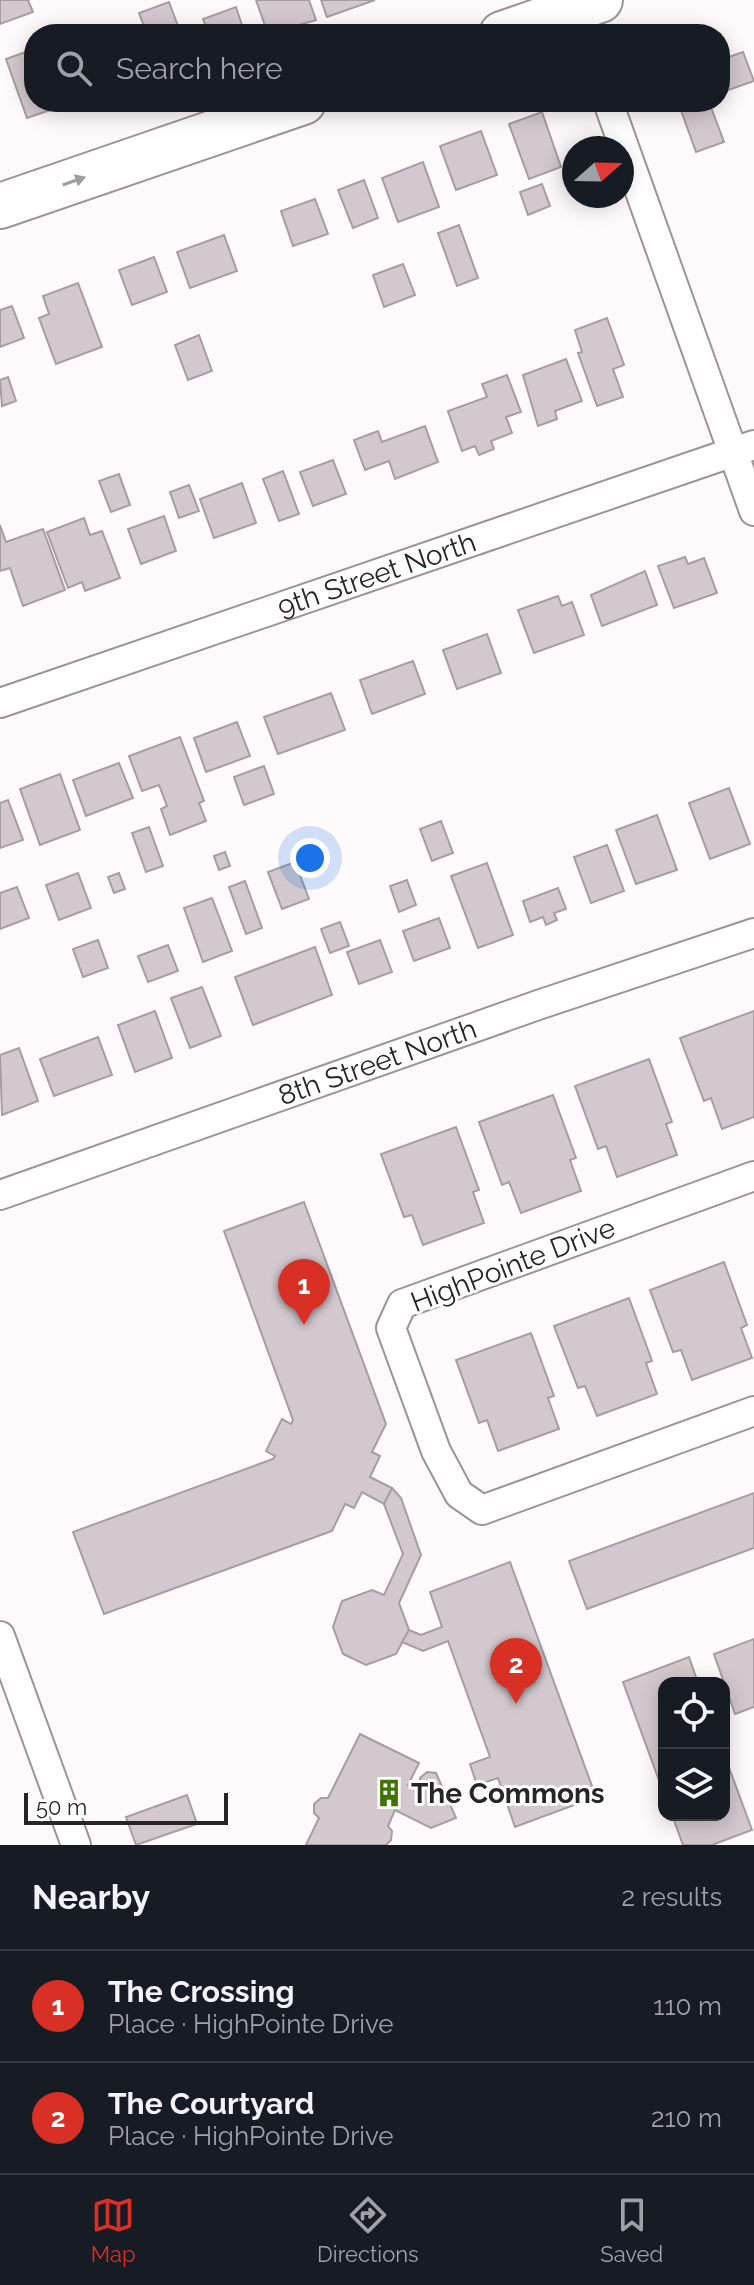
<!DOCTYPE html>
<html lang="en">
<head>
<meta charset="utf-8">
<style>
  :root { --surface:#171b24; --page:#20242c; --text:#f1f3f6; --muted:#9ea1a6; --line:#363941; --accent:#d93025 }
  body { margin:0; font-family:Raleway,sans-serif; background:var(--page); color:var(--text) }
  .controls { position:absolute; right:24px; bottom:24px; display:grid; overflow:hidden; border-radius:16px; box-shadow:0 4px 20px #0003 }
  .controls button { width:72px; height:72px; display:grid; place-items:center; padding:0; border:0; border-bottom:2px solid var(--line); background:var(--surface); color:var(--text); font:40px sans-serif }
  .compass { position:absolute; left:562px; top:136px; width:72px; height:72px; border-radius:50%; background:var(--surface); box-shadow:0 4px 20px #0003; rotate:70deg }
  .scale { position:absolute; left:24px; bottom:20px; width:204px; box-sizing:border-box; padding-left:8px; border:4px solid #292527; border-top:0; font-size:22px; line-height:28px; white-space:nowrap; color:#292527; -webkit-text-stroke:6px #fff; paint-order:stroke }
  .you { position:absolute; left:310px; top:858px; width:28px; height:28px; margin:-20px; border:6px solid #fff; border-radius:50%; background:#1a73e8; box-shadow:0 0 0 12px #1a73e833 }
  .badge { display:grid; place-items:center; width:52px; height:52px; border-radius:50%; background:var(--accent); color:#fff; font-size:26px; font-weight:700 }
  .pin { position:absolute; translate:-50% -66px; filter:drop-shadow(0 2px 4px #0008) }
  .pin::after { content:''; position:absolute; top:42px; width:28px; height:24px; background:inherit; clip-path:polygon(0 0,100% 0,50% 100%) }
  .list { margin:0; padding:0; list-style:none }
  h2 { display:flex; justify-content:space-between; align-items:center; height:104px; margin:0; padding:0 32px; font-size:34px }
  h2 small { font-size:26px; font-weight:400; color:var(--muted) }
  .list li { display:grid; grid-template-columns:52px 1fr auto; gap:24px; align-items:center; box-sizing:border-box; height:112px; padding:0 32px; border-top:2px solid var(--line) }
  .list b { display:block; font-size:30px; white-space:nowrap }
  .list p { margin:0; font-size:26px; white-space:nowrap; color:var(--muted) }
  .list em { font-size:26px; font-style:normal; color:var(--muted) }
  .icon { flex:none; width:44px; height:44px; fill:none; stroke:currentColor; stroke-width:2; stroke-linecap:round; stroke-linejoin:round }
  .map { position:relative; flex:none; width:754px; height:1845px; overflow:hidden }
  .search { position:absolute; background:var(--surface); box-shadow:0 4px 20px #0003; left:24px; right:24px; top:24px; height:88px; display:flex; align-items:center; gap:20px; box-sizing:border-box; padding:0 28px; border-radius:32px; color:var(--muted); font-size:30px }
  .sheet { height:328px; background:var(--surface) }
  nav { display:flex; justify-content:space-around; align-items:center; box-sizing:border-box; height:112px; border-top:2px solid var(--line); background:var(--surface); font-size:22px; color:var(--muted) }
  nav a { display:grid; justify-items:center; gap:4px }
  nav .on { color:var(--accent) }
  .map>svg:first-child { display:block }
</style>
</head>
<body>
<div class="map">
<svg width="754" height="1845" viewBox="0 0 754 1845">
  <rect width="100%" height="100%" fill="#fefafc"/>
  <g fill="#d2c8cd" stroke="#a69ca1" stroke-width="2">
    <path d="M0 0H28L33 12 0 24Z"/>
    <path d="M256 0H309L316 20 268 34Z"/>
    <path d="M321 0H375L327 17Z"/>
    <path d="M169 2 181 34H147L139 13Z"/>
    <path d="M236 7 245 34H209L203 19Z"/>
    <path d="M34 49V102H61L62 106 27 118 6 59Z"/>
    <path d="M743 52 754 81 723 92 720 60Z"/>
    <path d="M678 102H709L724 142 696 152Z"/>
    <path d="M542 112 561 167 529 179 509 124Z"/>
    <path d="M481 131 497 175 456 190 440 146Z"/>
    <path d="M423 162 439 207 398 222 382 178Z"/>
    <path d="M364 180 378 218 353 228 338 190Z"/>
    <path d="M542 184 550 206 528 215 520 192Z"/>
    <path d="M315 199 328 234 293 246 281 211Z"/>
    <path d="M459 225 478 278 457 286 438 233Z"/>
    <path d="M224 235 237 271 190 288 177 252Z"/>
    <path d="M154 257 167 292 132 305 119 270Z"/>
    <path d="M403 264 415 295 384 307 373 275Z"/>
    <path d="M78 283 102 347 56 364 39 318 49 314 43 296Z"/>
    <path d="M12 306 24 338 0 347V310Z"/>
    <path d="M607 318 624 365 613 369 623 397 597 406 578 353 582 352 575 330Z"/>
    <path d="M199 335 212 371 188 380 175 345Z"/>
    <path d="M566 359 582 401 555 411 557 419 538 426 523 375Z"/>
    <path d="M507 375 521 412 506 417 512 433 491 441 494 449 479 455 475 446 462 451 448 411 487 397 482 384Z"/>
    <path d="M8 377 16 401 2 406 0 380Z"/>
    <path d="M425 426 438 462 395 479 389 461 365 470 354 440 378 431 382 442Z"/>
    <path d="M333 460 346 494 313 506 300 472Z"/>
    <path d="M283 471 299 514 279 521 263 479Z"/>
    <path d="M119 474 130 505 111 512 99 481Z"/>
    <path d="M242 483 256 523 214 538 200 499Z"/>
    <path d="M189 485 199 511 179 518 170 492Z"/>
    <path d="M164 516 176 551 141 564 128 529Z"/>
    <path d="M84 518 90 535 102 531 120 578 85 591 82 582 68 588 47 532Z"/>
    <path d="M0 525 6 542 43 529 65 590 23 606 10 568 0 571Z"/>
    <path d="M685 557 688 564 704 558 717 593 674 608 658 566Z"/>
    <path d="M645 571 657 605 602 626 591 595Z"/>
    <path d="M558 596 562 606 572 602 584 635 534 653 518 610Z"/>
    <path d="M487 634 501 673 457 689 443 650Z"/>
    <path d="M413 661 425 694 372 714 360 680Z"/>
    <path d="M331 693 345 730 278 754 264 717Z"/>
    <path d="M237 722 250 756 206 772 194 738Z"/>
    <path d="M180 737 204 801 199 803 206 821 170 835 161 809 167 806 159 785 142 791 129 756Z"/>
    <path d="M119 763 133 798 86 816 73 780Z"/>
    <path d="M264 766 274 794 244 805 234 777Z"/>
    <path d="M60 774 80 830 40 845 20 789Z"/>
    <path d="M729 788 750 844 710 859 689 803Z"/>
    <path d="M8 800 23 840 0 848V803Z"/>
    <path d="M657 815 677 870 636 884 616 830Z"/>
    <path d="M441 821 453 853 432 861 420 829Z"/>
    <path d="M149 827 163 866 146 872 132 833Z"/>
    <path d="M607 845 624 891 591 903 574 857Z"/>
    <path d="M225 852 230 866 219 870 214 856Z"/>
    <path d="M295 862 309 899 282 909 268 872Z"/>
    <path d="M487 863 513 935 478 948 451 876Z"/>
    <path d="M78 873 91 908 59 920 46 885Z"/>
    <path d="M119 873 125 889 114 893 108 877Z"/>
    <path d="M407 880 416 905 399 912 390 886Z"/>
    <path d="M245 881 262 928 246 934 229 887Z"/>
    <path d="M17 887 29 918 0 929V893Z"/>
    <path d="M558 888 566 909 554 913 557 920 546 925 543 917 530 922 523 901Z"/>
    <path d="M212 898 232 951 203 962 184 908Z"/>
    <path d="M439 918 450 948 414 961 403 931Z"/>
    <path d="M340 922 349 946 330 953 321 929Z"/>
    <path d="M98 940 108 968 83 977 73 949Z"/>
    <path d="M380 940 392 972 359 984 347 952Z"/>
    <path d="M168 945 178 971 148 982 138 956Z"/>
    <path d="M315 947 332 995 253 1025 235 977Z"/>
    <path d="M202 987 221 1036 190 1048 171 998Z"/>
    <path d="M155 1011 172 1058 135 1072 118 1025Z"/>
    <path d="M754 1011V1117L722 1129 711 1098 704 1101 680 1038Z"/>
    <path d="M98 1037 112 1075 54 1096 40 1059Z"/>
    <path d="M19 1048 38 1101 2 1115 0 1055Z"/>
    <path d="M649 1059 672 1122 666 1124 677 1155 617 1177 606 1146 598 1149 575 1086Z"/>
    <path d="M553 1095 576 1158 570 1160 581 1191 521 1213 509 1182 502 1185 479 1122Z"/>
    <path d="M456 1127 479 1190 473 1192 484 1223 423 1245 412 1215 404 1217 381 1154Z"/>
    <path d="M304 1202 386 1424 372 1452 380 1456 370 1477 392 1488 389 1496 384 1504 362 1492 354 1508 345 1504 332 1531 104 1614 73 1532 273 1459 275 1456 266 1451 282 1419 291 1424 293 1420 224 1231Z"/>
    <path d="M724 1262 747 1325 741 1328 752 1358 692 1380 681 1350 673 1352 650 1290Z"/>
    <path d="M629 1298 652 1361 646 1363 657 1394 597 1416 585 1386 578 1388 554 1326Z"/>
    <path d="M531 1333 554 1396 548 1398 559 1429 498 1451 487 1420 479 1423 456 1360Z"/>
    <path d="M392 1488 401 1498 421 1555 399 1603 409 1630 396 1654 366 1665 343 1654 333 1627 342 1601 372 1590 384 1595 403 1554 384 1504Z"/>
    <path d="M754 1493V1548L587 1609 569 1561Z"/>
    <path d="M510 1562 596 1797 515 1827 498 1778 477 1785 470 1764 490 1757 448 1641 423 1651 402 1642 409 1630 421 1635 442 1627 430 1592Z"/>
    <path d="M754 1639V1707L735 1714 714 1654Z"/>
    <path d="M689 1657 698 1683H664V1794L623 1682Z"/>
    <path d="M360 1734 419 1763 408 1785 420 1787V1778L427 1772 436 1773 456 1818 431 1828 395 1810 388 1826 392 1831 391 1840 386 1845H306L319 1818 314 1813V1804L321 1798H328Z"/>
    <path d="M724 1754 752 1830 712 1845H683L672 1815H724Z"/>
    <path d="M187 1795 197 1824 136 1845 126 1817Z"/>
  </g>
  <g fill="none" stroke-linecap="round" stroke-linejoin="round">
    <defs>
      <g id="street">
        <path d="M608 102 754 511"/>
        <path id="s1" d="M0 703 754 445"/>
        <path d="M754 1176 402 1304 391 1328 436 1451 459 1494 482 1510 754 1411"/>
        <path id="s2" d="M0 1195 541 1004 754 933"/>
        <path d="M0 1636 76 1845"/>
      </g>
      <g id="primary">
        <path d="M502 34 600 0"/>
        <path d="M0 206 303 102"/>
      </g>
    </defs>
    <use href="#street" stroke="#9c9398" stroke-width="32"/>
    <use href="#primary" stroke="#9c9398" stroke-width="48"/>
    <use href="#street" stroke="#fff" stroke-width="28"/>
    <use href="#primary" stroke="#fff" stroke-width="44"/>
  </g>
  <defs><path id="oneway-solid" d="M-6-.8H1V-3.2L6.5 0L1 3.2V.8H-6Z" transform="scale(2)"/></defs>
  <use fill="#9f9d9e" href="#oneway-solid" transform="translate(74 181) rotate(-19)"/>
  <defs>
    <symbol id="building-bare" viewBox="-9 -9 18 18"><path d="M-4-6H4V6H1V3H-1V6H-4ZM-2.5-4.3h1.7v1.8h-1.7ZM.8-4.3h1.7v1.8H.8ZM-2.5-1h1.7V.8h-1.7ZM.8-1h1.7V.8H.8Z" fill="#3e7400" stroke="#fff" stroke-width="2.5" paint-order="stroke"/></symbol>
  </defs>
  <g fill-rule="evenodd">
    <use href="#building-bare" x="369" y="1773" width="40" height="40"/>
  </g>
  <g text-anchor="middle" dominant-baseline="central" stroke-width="6" stroke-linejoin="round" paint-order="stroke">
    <g font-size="28" fill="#292527" stroke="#fff">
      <text stroke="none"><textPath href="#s1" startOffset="398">9th Street North</textPath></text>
      <text stroke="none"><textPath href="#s2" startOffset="400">8th Street North</textPath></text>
      <text transform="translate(513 1265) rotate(-21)">HighPointe Drive</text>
    </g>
    <g font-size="28" font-weight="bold" fill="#292527" stroke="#fff" text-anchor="start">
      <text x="411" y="1793">The Commons</text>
    </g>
  </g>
</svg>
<div class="controls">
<button><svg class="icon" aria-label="locate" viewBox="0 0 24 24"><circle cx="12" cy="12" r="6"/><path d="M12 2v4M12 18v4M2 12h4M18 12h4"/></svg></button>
<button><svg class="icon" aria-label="layers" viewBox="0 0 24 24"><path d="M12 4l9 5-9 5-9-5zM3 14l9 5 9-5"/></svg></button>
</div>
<svg class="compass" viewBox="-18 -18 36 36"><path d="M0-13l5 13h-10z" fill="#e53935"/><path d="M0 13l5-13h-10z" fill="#9ea1a6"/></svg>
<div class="scale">50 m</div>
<div class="you"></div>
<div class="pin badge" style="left:304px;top:1325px">1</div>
<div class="pin badge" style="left:516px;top:1704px">2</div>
<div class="search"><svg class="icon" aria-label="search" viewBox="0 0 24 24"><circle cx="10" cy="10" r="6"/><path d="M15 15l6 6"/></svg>Search here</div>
</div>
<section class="sheet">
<h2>Nearby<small>2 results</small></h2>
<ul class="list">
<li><span class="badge">1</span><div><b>The Crossing</b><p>Place · HighPointe Drive</p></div><em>110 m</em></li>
<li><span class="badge">2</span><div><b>The Courtyard</b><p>Place · HighPointe Drive</p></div><em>210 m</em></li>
</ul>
</section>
<nav>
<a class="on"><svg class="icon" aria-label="map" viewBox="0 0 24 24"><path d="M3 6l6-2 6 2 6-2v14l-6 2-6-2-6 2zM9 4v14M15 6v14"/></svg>Map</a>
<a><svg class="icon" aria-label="directions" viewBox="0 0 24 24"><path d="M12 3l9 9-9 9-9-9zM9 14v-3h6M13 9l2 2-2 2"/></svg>Directions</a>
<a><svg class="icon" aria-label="saved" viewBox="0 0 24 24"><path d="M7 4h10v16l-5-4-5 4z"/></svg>Saved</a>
</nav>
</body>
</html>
